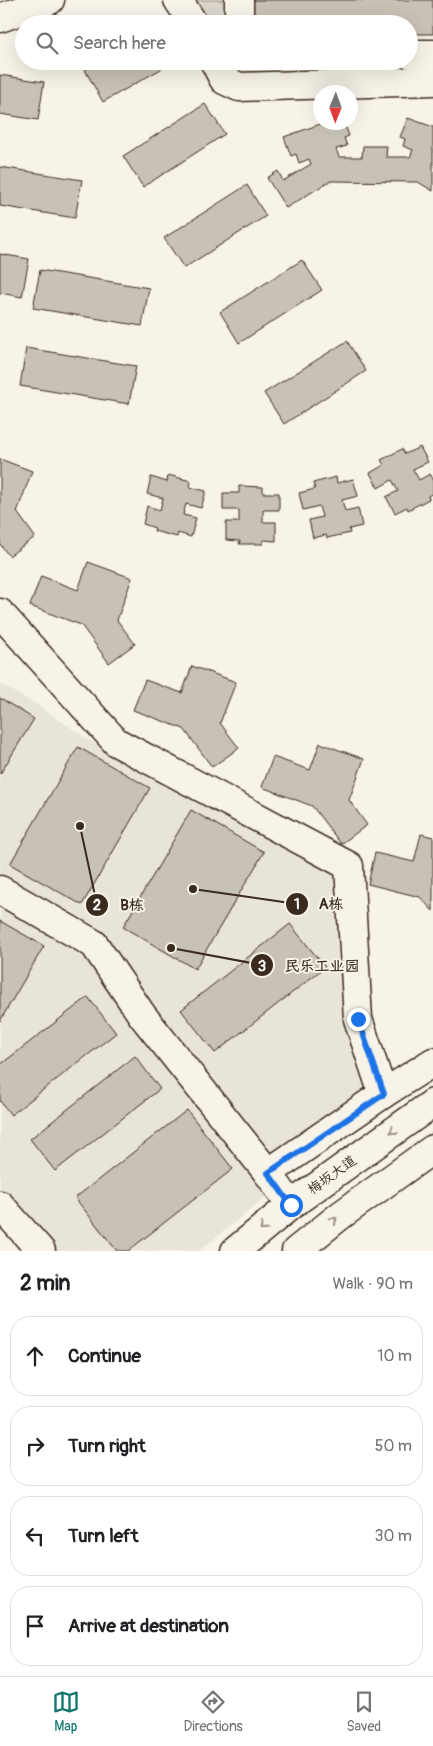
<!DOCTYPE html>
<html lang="en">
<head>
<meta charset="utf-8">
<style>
  :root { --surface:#fff; --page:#f6f6f6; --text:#202124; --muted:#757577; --line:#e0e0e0; --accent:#0f766e }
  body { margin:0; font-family:Pangolin,"LXGW WenKai TC",sans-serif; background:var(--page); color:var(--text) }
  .compass { position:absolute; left:313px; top:85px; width:45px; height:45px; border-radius:50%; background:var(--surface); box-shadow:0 5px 20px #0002; rotate:181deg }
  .stop { position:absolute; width:15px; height:15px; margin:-11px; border:4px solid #1a73e8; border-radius:50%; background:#fff }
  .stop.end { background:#1a73e8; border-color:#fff; box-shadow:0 1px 5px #0008 }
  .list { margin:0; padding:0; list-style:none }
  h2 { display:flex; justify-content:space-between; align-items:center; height:65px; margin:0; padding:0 20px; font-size:21px }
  h2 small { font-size:16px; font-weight:400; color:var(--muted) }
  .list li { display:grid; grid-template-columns:32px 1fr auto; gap:15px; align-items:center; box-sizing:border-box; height:80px; margin:0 10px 10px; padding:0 10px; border:1px solid var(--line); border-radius:20px }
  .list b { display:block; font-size:19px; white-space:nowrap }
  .list em { font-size:16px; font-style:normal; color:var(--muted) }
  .icon { flex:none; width:28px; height:28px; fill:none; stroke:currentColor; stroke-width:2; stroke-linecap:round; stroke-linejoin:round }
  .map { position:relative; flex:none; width:433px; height:1251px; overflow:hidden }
  .search { position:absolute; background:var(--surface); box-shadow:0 5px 20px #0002; left:15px; right:15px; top:15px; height:55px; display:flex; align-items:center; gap:12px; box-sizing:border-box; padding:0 18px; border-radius:28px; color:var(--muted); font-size:19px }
  .sheet { height:425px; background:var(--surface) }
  nav { display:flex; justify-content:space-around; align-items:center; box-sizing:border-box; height:70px; border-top:1px solid var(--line); background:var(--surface); font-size:14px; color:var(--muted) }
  nav a { display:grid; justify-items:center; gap:2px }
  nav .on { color:var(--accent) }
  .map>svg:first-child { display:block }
</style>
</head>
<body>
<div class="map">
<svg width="433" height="1251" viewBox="0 0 433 1251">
  <rect width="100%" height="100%" fill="#f7f3e8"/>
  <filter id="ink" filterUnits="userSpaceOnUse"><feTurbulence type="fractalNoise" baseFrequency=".02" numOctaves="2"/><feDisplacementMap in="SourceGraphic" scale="10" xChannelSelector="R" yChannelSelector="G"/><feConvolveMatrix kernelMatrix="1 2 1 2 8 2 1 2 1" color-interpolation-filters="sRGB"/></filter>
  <g filter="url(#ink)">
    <path fill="#e9e4d9" d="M0 684 34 703 107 752 335 872 347 1023 371 1092 253 1176 267 1196 199 1251H42L0 1208Z"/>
    <path fill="#dbd6cb" stroke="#8b8074" d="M191 0H227V24H204Z"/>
    <g fill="#c8c1b6" stroke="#3b2a1e">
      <path d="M250 0H433V34H409V24H250Z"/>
      <path d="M101 61H175L103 102 85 70Z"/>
      <path d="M0 75 44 82 38 120 0 114Z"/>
      <path d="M205 104 225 134 143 187 123 156Z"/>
      <path d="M408 118 433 127V191L418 182 330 181 286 208 267 178 278 171 283 181 311 164 309 159 299 163 296 154 291 156 284 137 326 122H344L349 136 344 138 347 146 336 149 339 157H362L363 146H387L386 157H410L413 150 403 146 405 139 400 137Z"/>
      <path d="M0 167 82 180 75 218 0 206Z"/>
      <path d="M247 185 266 216 184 268 164 238Z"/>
      <path d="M0 254 29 259 22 297 0 293Z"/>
      <path d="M302 260 322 290 239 343 220 312Z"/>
      <path d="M40 270 149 288 142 326 33 308Z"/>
      <path d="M347 341 366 371 284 424 264 393Z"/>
      <path d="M26 348 136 366 129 404 20 386Z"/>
      <path d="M420 447 428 462 413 469 419 480 430 474 433 479V493L428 496 429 499 408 510 407 507 395 513 386 497 398 491 392 480 378 488 370 473 384 465 381 460 402 449 405 454Z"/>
      <path d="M0 459 32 471 17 512 35 537 9 556 0 544Z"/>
      <path d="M168 475 191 481 190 487 206 491 201 508 186 504 183 515 196 518 191 537 178 533 177 537 154 531 155 528 143 524 147 506 160 510 163 498 147 494 151 477 167 482Z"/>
      <path d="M336 477 337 483 353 479 358 496 342 500 345 511 358 508 362 526 349 529 350 533 327 538 326 535 313 538 309 520 322 517 319 506 303 510 299 493 315 489 313 483Z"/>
      <path d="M239 486 263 487V493H279V510H263V522H276V541L263 540V544H239L240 541 226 540V522H239V510H223V493H239Z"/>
      <path d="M88 562 132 578 117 620 135 644 109 663 81 625 30 606 41 576 78 590Z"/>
      <path d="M192 666 236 682 220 723 239 748 212 767 184 729 133 710 145 680 182 693Z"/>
      <path d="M0 698 34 719 0 774Z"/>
      <path d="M320 743 364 759 349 800 367 825 341 844 312 806 262 787 273 757 310 770Z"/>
      <path d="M78 747 150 788 82 905 10 864Z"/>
      <path d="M191 810 264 852 195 969 123 927Z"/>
      <path d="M421 834 433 837V911L420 897 368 884 375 853 414 862Z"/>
      <path d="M0 921 44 946 0 1021Z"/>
      <path d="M290 924 325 967 215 1053 181 1010Z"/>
      <path d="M88 997 116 1033 11 1115 0 1101V1065Z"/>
      <path d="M135 1056 160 1089 55 1171 30 1139Z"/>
      <path d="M187 1110 233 1169 128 1251H117L75 1198Z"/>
    </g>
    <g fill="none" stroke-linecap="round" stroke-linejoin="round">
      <defs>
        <g id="minor">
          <path d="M178 0 194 24"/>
          <path d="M239 0V24"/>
          <path d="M0 18 50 0"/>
          <path d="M409 54H433"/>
          <path d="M214 61 224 80 239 87 433 81"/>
          <path d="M0 613 116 742 349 866 358 1019 383 1094"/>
          <path d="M0 890 94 944 142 1015 268 1173 291 1205"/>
          <path d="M268 1173 383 1094 433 1062"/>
          <path d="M0 1205 41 1251"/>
        </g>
        <g id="major">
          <path d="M235 1251 291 1205 433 1103"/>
          <path d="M296 1251 341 1215 433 1149"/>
        </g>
      </defs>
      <use href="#minor" stroke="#3b2a1e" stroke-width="31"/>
      <use href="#major" stroke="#3b2a1e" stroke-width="31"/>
      <use href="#minor" stroke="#f7f3e8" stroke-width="28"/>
      <use href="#major" stroke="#f7f3e8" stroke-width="28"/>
    </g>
    <defs><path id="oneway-chevron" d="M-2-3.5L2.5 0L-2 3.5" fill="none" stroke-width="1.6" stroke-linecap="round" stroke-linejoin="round" transform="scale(1.25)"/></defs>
    <g stroke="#998e83">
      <use href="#oneway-chevron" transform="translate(393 1131) rotate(144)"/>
      <use href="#oneway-chevron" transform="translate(334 1220) rotate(-39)"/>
      <use href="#oneway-chevron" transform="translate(263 1228) rotate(140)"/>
    </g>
  </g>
  <g fill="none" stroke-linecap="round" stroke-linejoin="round" filter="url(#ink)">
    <path stroke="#1a73e8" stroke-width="6" d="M291 1205 268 1173 384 1094 358 1019"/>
  </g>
  <g text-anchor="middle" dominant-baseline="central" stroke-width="4" stroke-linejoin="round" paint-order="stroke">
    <g font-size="14" fill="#3b2a1e" stroke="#f7f3e8">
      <text transform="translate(332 1175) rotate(-36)">梅坂大道</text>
    </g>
  </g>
  <path fill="none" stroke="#3b2a1e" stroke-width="2" d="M193 889L297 904M80 826L97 905M171 948L262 965"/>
  <g fill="#3b2a1e" stroke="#f7f3e8" stroke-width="2">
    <circle cx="193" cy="889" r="5"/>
    <circle cx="80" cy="826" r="5"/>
    <circle cx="171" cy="948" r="5"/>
    <circle cx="297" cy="904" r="12"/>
    <circle cx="97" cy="905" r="12"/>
    <circle cx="262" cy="965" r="12"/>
  </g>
  <g font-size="15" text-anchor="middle" font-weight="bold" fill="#fff">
    <text x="297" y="909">1</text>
    <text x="97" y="910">2</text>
    <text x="262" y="971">3</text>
  </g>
  <g font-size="15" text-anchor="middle" font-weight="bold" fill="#3b2a1e" stroke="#f7f3e8" stroke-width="4" stroke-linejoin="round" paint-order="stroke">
    <text x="331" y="909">A栋</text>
    <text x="132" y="910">B栋</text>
    <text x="322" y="971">民乐工业园</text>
  </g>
</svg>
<svg class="compass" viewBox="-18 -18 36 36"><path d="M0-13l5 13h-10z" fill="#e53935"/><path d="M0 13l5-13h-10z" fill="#757577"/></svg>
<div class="stop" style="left:291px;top:1205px"></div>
<div class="stop end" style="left:358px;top:1019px"></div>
<div class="search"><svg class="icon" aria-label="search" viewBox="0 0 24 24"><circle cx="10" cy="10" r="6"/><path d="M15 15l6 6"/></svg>Search here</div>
</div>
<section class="sheet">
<h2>2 min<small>Walk · 90 m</small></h2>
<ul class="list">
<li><svg class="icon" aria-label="ahead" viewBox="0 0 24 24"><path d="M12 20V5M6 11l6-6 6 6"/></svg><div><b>Continue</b></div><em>10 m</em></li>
<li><svg class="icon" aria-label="right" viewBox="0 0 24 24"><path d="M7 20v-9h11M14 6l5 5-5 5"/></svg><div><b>Turn right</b></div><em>50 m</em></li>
<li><svg class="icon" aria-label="left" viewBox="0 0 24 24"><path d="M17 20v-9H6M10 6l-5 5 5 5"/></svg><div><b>Turn left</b></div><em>30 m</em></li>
<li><svg class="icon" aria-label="arrive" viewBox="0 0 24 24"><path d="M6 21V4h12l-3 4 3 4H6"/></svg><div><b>Arrive at destination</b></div></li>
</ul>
</section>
<nav>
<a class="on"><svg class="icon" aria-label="map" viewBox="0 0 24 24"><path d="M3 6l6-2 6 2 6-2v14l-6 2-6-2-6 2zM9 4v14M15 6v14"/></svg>Map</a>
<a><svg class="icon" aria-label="directions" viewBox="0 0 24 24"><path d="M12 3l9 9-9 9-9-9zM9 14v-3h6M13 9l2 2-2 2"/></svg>Directions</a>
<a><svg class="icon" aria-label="saved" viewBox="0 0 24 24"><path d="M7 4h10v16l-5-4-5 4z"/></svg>Saved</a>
</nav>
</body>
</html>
